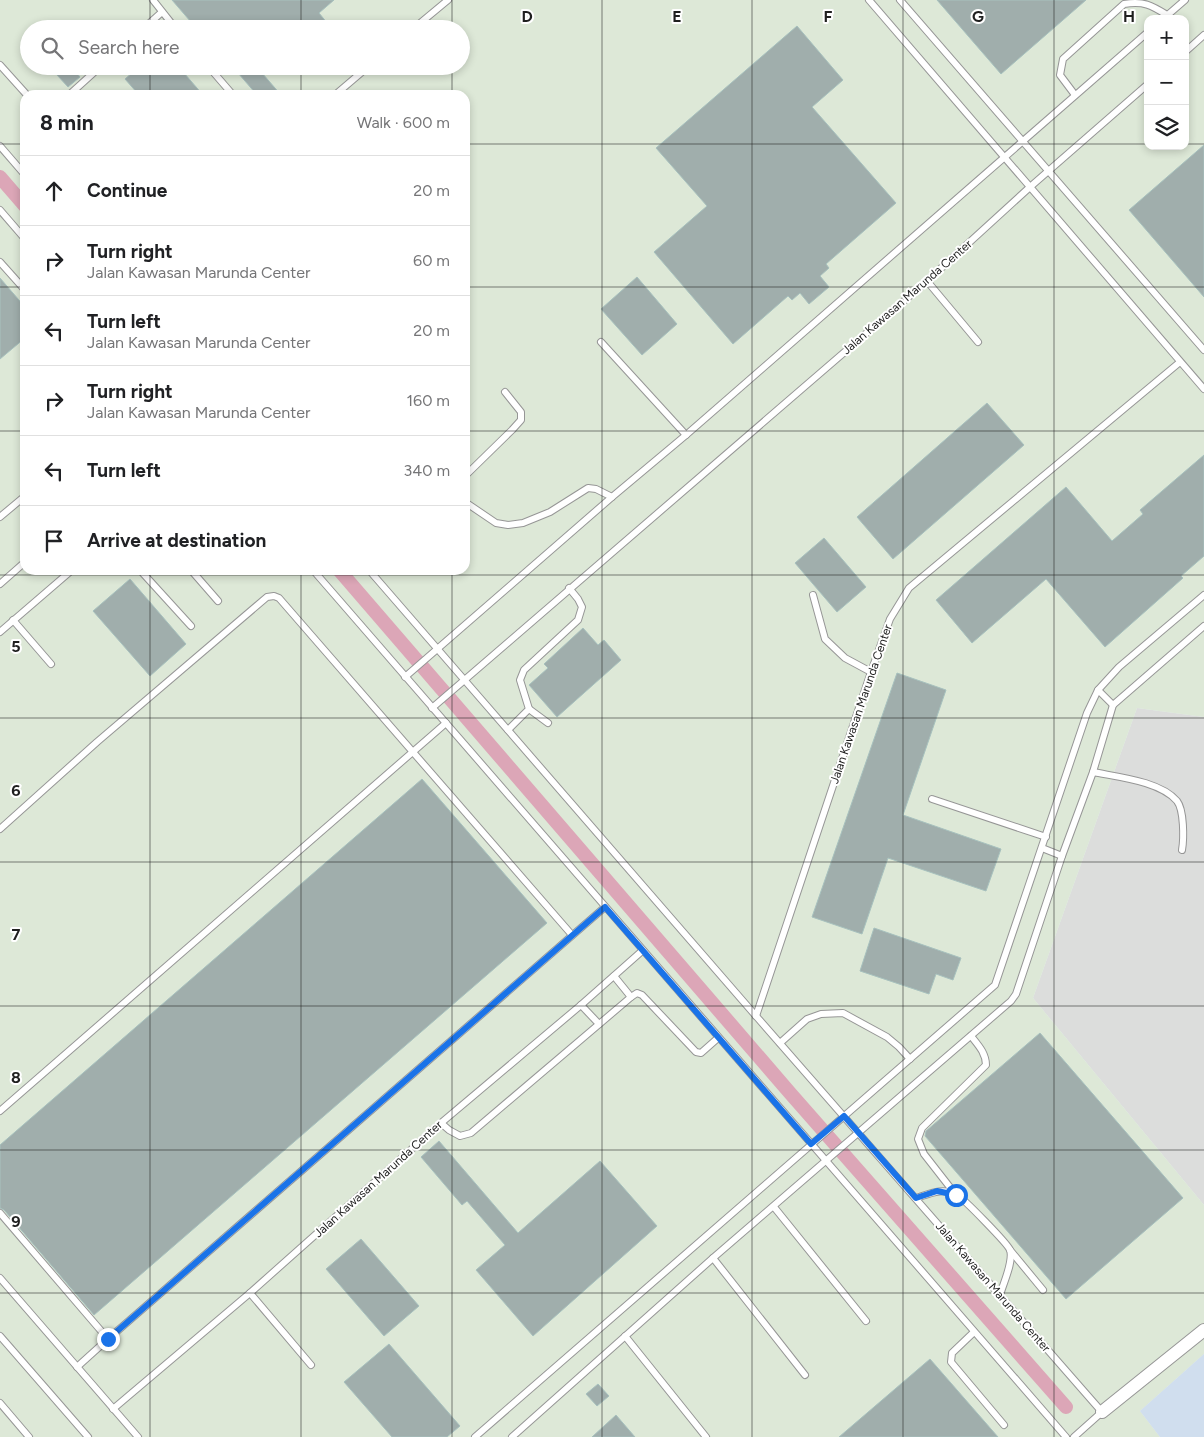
<!DOCTYPE html>
<html lang="en">
<head>
<meta charset="utf-8">
<style>
  :root { --surface:#fff; --page:#f6f6f6; --text:#202124; --muted:#757577; --line:#e0e0e0 }
  body { margin:0; font-family:Figtree,sans-serif; background:var(--page); color:var(--text) }
  .controls { position:absolute; right:15px; top:15px; display:grid; overflow:hidden; border-radius:10px; box-shadow:0 2px 8px #0003 }
  .controls button { width:45px; height:45px; display:grid; place-items:center; padding:0; border:0; border-bottom:1px solid var(--line); background:var(--surface); color:var(--text); font:25px sans-serif }
  .stop { position:absolute; width:15px; height:15px; margin:-11px; border:4px solid #1a73e8; border-radius:50%; background:#fff }
  .stop.end { background:#1a73e8; border-color:#fff; box-shadow:0 1px 5px #0008 }
  .list { margin:0; padding:0; list-style:none }
  h2 { display:flex; justify-content:space-between; align-items:center; height:65px; margin:0; padding:0 20px; font-size:21px }
  h2 small { font-size:16px; font-weight:400; color:var(--muted) }
  .list li { display:grid; grid-template-columns:32px 1fr auto; gap:15px; align-items:center; box-sizing:border-box; height:70px; padding:0 20px; border-top:1px solid var(--line) }
  .list b { display:block; font-size:19px; white-space:nowrap }
  .list p { margin:0; font-size:16px; white-space:nowrap; color:var(--muted) }
  .list em { font-size:16px; font-style:normal; color:var(--muted) }
  .icon { flex:none; width:28px; height:28px; fill:none; stroke:currentColor; stroke-width:2; stroke-linecap:round; stroke-linejoin:round }
  .map { position:relative; flex:none; width:1204px; height:1437px; overflow:hidden }
  .search { position:absolute; background:var(--surface); box-shadow:0 2px 8px #0003; left:20px; top:20px; width:450px; height:55px; display:flex; align-items:center; gap:12px; box-sizing:border-box; padding:0 18px; border-radius:28px; color:var(--muted); font-size:19px }
  .panel { position:absolute; background:var(--surface); box-shadow:0 2px 8px #0003; left:20px; top:90px; width:450px; height:485px; border-radius:15px }
  .map>svg:first-child { display:block }
</style>
</head>
<body>
<div class="map">
<svg width="1204" height="1437" viewBox="0 0 1204 1437">
  <rect width="100%" height="100%" fill="#e5eeef"/>
  <path fill="#dcdddc" d="M1137 708 1204 717V1205L1033 998Z"/>
  <path fill="#dde8d7" fill-rule="evenodd" d="M0 0H1204V717L1137 708 1033 998 1204 1205V1354L1140 1411 1160 1437H0ZM1148 19H1185V146H1148ZM29 29H461V66H29ZM25 95H465V570H25Z"/>
  <path fill="#d0deee" d="M1204 1354V1437H1160L1140 1411Z"/>
  <g fill="none" stroke-linecap="round" stroke-linejoin="round">
    <g stroke="#dca6b7" stroke-width="14">
      <path d="M0 177 25 206"/>
      <path d="M339 570 790 1093 1066 1407"/>
    </g>
  </g>
  <g fill="#a0aeac" stroke="#a7c1be">
    <path d="M172 0H334L319 13 332 29H197Z"/>
    <path d="M937 0H1086L1001 74Z"/>
    <path d="M797 26 843 80 812 107 896 203 826 264 829 268 820 276 829 287 809 304 800 293 792 300 788 296 733 344 654 252 707 206 656 148Z"/>
    <path d="M67 66H71L80 77 68 87 57 75Z"/>
    <path d="M140 66H178L203 95H139L125 79Z"/>
    <path d="M232 66H256L281 95H257Z"/>
    <path d="M1204 145V297L1129 210Z"/>
    <path d="M637 277 677 324 642 355 601 309Z"/>
    <path d="M0 278 25 307V338L0 359Z"/>
    <path d="M987 403 1024 445 893 559 857 517Z"/>
    <path d="M1204 455V556L1181 576 1183 578 1105 647 1046 579 972 643 936 600 1066 487 1112 541 1143 514 1140 510Z"/>
    <path d="M824 538 866 587 837 612 795 563Z"/>
    <path d="M130 579 186 644 150 676 93 611Z"/>
    <path d="M583 628 598 645 604 640 621 660 557 717 529 685 548 668 544 664Z"/>
    <path d="M897 673 946 690 903 815 1001 849 986 891 888 858 862 934 812 917Z"/>
    <path d="M422 779 547 923 94 1315 4 1210 0 1208V1145Z"/>
    <path d="M874 928 961 958 953 980 936 974 929 994 860 971Z"/>
    <path d="M1040 1033 1183 1198 1066 1299 925 1136 926 1131Z"/>
    <path d="M439 1141 518 1233 600 1161 657 1226 533 1336 476 1270 505 1245 467 1201 462 1205 421 1157Z"/>
    <path d="M361 1239 419 1306 384 1336 326 1269Z"/>
    <path d="M389 1344 460 1426 447 1437H392L344 1382Z"/>
    <path d="M930 1359 998 1437H839Z"/>
    <path d="M598 1384 609 1396 597 1406 586 1394Z"/>
    <path d="M616 1415 635 1437H592Z"/>
  </g>
  <g fill="none" stroke-linecap="round" stroke-linejoin="round">
    <defs>
      <g id="service">
        <path d="M153 0 176 29"/>
        <path d="M869 0 1204 389"/>
        <path d="M900 0 1204 350"/>
        <path d="M1163 19 1185 0"/>
        <path d="M143 29 162 12"/>
        <path d="M413 29 448 0"/>
        <path d="M1185 52 1204 35"/>
        <path d="M0 65 27 95"/>
        <path d="M208 66 233 95"/>
        <path d="M69 95 101 66"/>
        <path d="M335 95 369 66"/>
        <path d="M1075 95 1060 75 1063 59 1124 4C1144 1 1151 5 1167 15"/>
        <path d="M0 146 25 175"/>
        <path d="M0 210 25 239"/>
        <path d="M0 262 25 290"/>
        <path d="M927 281 978 342"/>
        <path d="M601 342 686 435"/>
        <path d="M465 476 512 430 521 420V412L505 392"/>
        <path d="M465 502 496 523 508 525 523 523 550 512 588 488 596 489 612 497"/>
        <path d="M0 517 25 496"/>
        <path d="M140 570 191 626"/>
        <path d="M191 570 218 601"/>
        <path d="M313 570 1066 1437"/>
        <path d="M369 570 756 1016 1102 1412 1074 1437"/>
        <path d="M0 584 25 562"/>
        <path d="M813 595 825 639 845 658 871 672"/>
        <path d="M13 620 51 664"/>
        <path d="M0 632 72 570"/>
        <path d="M405 677 612 497 686 435 1148 32"/>
        <path d="M1098 690 1113 705"/>
        <path d="M432 708 927 281 1030 187 1148 84"/>
        <path d="M529 709 548 723"/>
        <path d="M508 730 529 709 520 680 524 670 578 620 582 607 578 599 569 588"/>
        <path d="M1093 772C1117 777 1160 781 1177 801 1184 810 1184 838 1182 850"/>
        <path d="M932 799 1046 837"/>
        <path d="M0 829 97 742 267 597 274 596 279 598 572 935"/>
        <path d="M1042 848 1062 856"/>
        <path d="M631 997 637 993 642 995 696 1052 701 1053 718 1038"/>
        <path d="M581 1005 599 1024"/>
        <path d="M756 1016 871 672 890 619 909 588 1180 362"/>
        <path d="M780 1043 807 1019 821 1014 843 1013 887 1037 899 1047 910 1059"/>
        <path d="M0 1111 446 723"/>
        <path d="M441 1123 449 1130 460 1136 471 1133 624 1003 631 997 614 976"/>
        <path d="M956 1195 924 1154 918 1139 922 1128 986 1065C986 1053 978 1045 971 1036"/>
        <path d="M916 1198C929 1194 943 1187 957 1195 963 1198 1008 1244 1010 1250 1014 1261 1003 1284 1000 1295"/>
        <path d="M774 1207 866 1321"/>
        <path d="M0 1213 108 1339"/>
        <path d="M1010 1250 1043 1290"/>
        <path d="M713 1258 805 1375"/>
        <path d="M0 1278 138 1437"/>
        <path d="M250 1293 311 1365"/>
        <path d="M974 1332 952 1353 951 1362 1004 1425"/>
        <path d="M0 1336 88 1437"/>
        <path d="M625 1336 706 1437"/>
        <path d="M77 1367 108 1339 605 907"/>
        <path d="M0 1403 29 1437"/>
        <path d="M113 1409 250 1293 441 1123 581 1005 642 951"/>
        <path d="M475 1437 995 985 1087 713 1098 690 1119 667 1204 595"/>
        <path d="M512 1437 713 1258 1011 1001 1016 994 1062 856 1093 772 1113 705 1204 626"/>
      </g>
      <path id="minor" d="M1102 1412 1204 1330"/>
    </defs>
    <use href="#service" stroke="#969696" stroke-width="8"/>
    <use href="#minor" stroke="#969696" stroke-width="14"/>
    <use href="#service" stroke="#fff" stroke-width="6"/>
    <use href="#minor" stroke="#fff" stroke-width="12"/>
  </g>
  <g fill="none" stroke-linecap="round" stroke-linejoin="round">
    <path stroke="#1a73e8" stroke-width="6" d="M108 1339 605 907 811 1144 844 1116 916 1198 937 1191 956 1195"/>
  </g>
  <path fill="none" stroke="#1f1f1f" stroke-width="1" stroke-opacity="0.55" d="M150 0V29M301 0V29M452 0V29M602 0V1437M752 0V1437M903 0V1437M1054 0V1437M150 66V95M301 66V95M452 66V95M0 144H25M465 144H1148M1185 144H1204M0 287H25M465 287H1204M0 431H25M465 431H1204M150 570V1437M301 570V1437M452 570V1437M0 575H1204M0 718H1204M0 862H1204M0 1006H1204M0 1150H1204M0 1293H1204"/>
  <g text-anchor="middle" dominant-baseline="central" stroke-width="4" stroke-linejoin="round" paint-order="stroke">
    <g font-size="12" fill="#1f1f1f" stroke="#fff">
      <text transform="translate(907 297) rotate(-41)">Jalan Kawasan Marunda Center</text>
      <text transform="translate(861 704) rotate(-71)">Jalan Kawasan Marunda Center</text>
      <text transform="translate(378 1179) rotate(-42)">Jalan Kawasan Marunda Center</text>
      <text transform="translate(993 1287) rotate(49)">Jalan Kawasan Marunda Center</text>
    </g>
  </g>
  <g font-size="16" text-anchor="middle" font-weight="bold" fill="#1f1f1f" stroke="#fff" stroke-width="4" stroke-linejoin="round" paint-order="stroke">
    <text x="527" y="22">D</text>
    <text x="677" y="22">E</text>
    <text x="828" y="22">F</text>
    <text x="978" y="22">G</text>
    <text x="1129" y="22">H</text>
    <text x="16" y="652">5</text>
    <text x="16" y="796">6</text>
    <text x="16" y="940">7</text>
    <text x="16" y="1083">8</text>
    <text x="16" y="1227">9</text>
  </g>
</svg>
<div class="controls">
<button>+</button>
<button>−</button>
<button><svg class="icon" aria-label="layers" viewBox="0 0 24 24"><path d="M12 4l9 5-9 5-9-5zM3 14l9 5 9-5"/></svg></button>
</div>
<div class="stop" style="left:956px;top:1195px"></div>
<div class="stop end" style="left:108px;top:1339px"></div>
<div class="search"><svg class="icon" aria-label="search" viewBox="0 0 24 24"><circle cx="10" cy="10" r="6"/><path d="M15 15l6 6"/></svg>Search here</div>
<section class="panel">
<h2>8 min<small>Walk · 600 m</small></h2>
<ul class="list">
<li><svg class="icon" aria-label="ahead" viewBox="0 0 24 24"><path d="M12 20V5M6 11l6-6 6 6"/></svg><div><b>Continue</b></div><em>20 m</em></li>
<li><svg class="icon" aria-label="right" viewBox="0 0 24 24"><path d="M7 20v-9h11M14 6l5 5-5 5"/></svg><div><b>Turn right</b><p>Jalan Kawasan Marunda Center</p></div><em>60 m</em></li>
<li><svg class="icon" aria-label="left" viewBox="0 0 24 24"><path d="M17 20v-9H6M10 6l-5 5 5 5"/></svg><div><b>Turn left</b><p>Jalan Kawasan Marunda Center</p></div><em>20 m</em></li>
<li><svg class="icon" aria-label="right" viewBox="0 0 24 24"><path d="M7 20v-9h11M14 6l5 5-5 5"/></svg><div><b>Turn right</b><p>Jalan Kawasan Marunda Center</p></div><em>160 m</em></li>
<li><svg class="icon" aria-label="left" viewBox="0 0 24 24"><path d="M17 20v-9H6M10 6l-5 5 5 5"/></svg><div><b>Turn left</b></div><em>340 m</em></li>
<li><svg class="icon" aria-label="arrive" viewBox="0 0 24 24"><path d="M6 21V4h12l-3 4 3 4H6"/></svg><div><b>Arrive at destination</b></div></li>
</ul>
</section>
</div>
</body>
</html>
